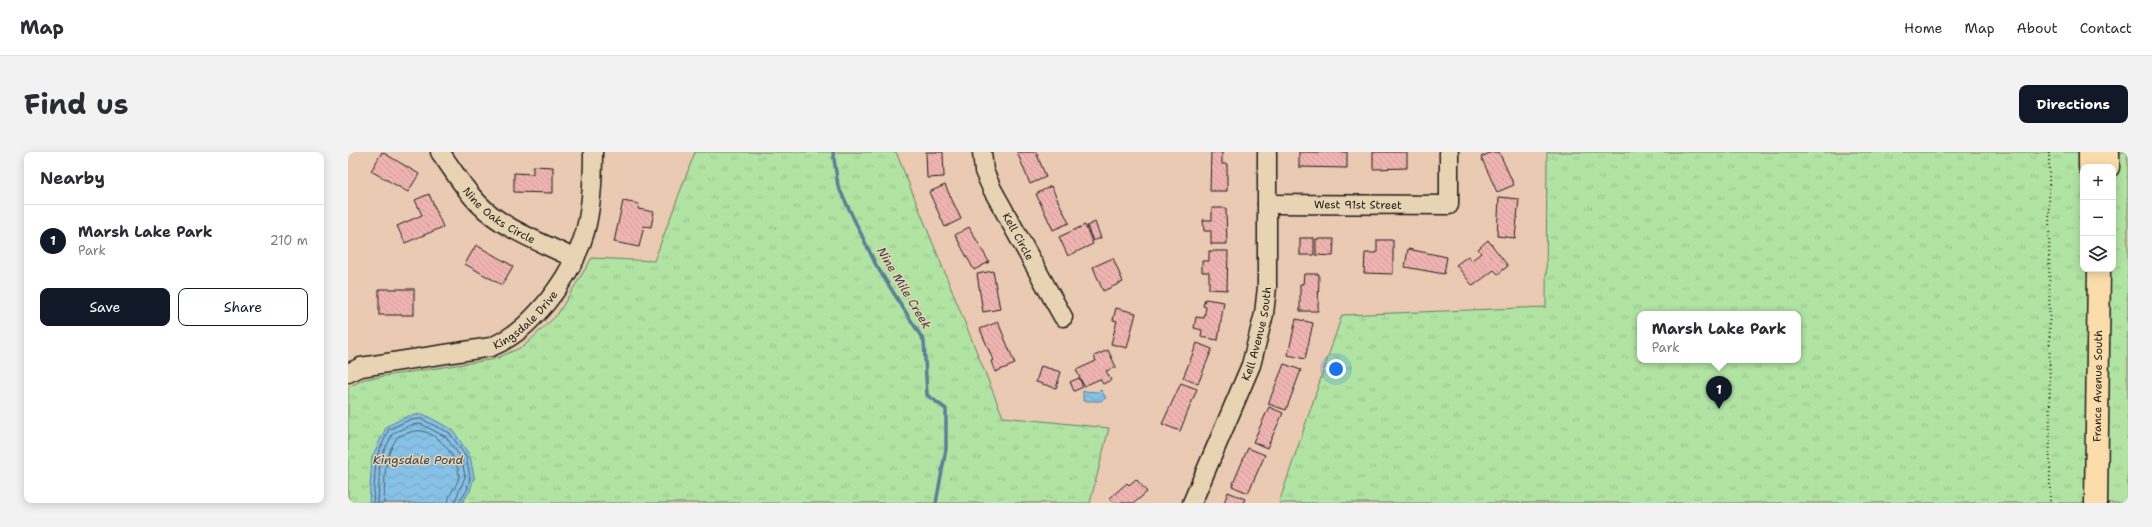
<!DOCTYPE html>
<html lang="en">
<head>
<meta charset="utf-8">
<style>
  :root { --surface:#fff; --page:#f2f2f3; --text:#2b2b33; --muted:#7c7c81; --line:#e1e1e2; --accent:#111827 }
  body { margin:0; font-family:"Shantell Sans",sans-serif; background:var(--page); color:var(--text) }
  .controls { position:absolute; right:12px; top:12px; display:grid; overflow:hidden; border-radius:8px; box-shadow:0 2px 10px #0003 }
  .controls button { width:36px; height:36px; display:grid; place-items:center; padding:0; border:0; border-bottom:1px solid var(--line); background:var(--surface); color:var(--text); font:20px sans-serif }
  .you { position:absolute; left:988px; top:217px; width:14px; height:14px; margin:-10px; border:3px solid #fff; border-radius:50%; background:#1a73e8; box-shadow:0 0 0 6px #1a73e833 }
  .badge { display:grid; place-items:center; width:26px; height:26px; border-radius:50%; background:var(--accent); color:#fff; font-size:13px; font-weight:700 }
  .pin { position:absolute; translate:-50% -33px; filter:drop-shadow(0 1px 2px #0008) }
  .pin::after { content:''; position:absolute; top:21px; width:14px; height:12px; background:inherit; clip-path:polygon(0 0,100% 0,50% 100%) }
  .popup { position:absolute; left:1289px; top:159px; width:164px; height:52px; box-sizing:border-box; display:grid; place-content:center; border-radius:8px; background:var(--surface); filter:drop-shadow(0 1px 3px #0005); font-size:13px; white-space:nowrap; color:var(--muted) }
  .popup b { font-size:15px; color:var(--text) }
  .popup::after { content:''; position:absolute; left:50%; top:100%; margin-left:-8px; border:8px solid transparent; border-top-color:var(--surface) }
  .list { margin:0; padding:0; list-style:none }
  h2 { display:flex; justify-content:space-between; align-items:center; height:52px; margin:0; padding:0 16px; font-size:17px }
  h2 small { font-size:13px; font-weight:400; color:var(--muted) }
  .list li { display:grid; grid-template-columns:26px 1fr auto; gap:12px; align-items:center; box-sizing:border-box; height:72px; padding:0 16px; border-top:1px solid var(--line) }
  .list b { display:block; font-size:15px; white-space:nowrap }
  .list p { margin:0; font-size:13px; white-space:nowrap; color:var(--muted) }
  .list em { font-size:13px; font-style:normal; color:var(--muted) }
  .actions { display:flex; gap:8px; padding:12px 16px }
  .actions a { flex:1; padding:9px 0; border:1px solid var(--accent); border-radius:8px; text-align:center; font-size:14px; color:var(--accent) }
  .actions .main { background:var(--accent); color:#fff }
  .icon { flex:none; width:22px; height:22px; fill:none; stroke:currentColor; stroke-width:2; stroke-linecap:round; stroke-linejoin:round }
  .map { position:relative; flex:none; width:1780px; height:351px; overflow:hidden; border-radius:8px }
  header { display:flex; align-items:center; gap:24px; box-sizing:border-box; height:56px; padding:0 20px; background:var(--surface); border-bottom:1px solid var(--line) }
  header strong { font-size:19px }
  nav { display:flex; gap:22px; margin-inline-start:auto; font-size:14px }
  .intro { display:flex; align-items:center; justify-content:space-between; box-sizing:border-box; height:96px; padding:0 24px }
  h1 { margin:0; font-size:28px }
  .button { padding:10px 18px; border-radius:8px; background:var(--accent); color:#fff; font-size:14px; font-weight:700 }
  main { display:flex; gap:24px; padding:0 24px }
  aside { flex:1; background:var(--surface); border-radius:8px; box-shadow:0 2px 10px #0003 }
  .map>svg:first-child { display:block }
</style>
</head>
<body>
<header>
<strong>Map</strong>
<nav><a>Home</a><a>Map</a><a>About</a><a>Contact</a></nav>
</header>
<div class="intro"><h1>Find us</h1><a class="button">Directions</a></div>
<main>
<aside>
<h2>Nearby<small></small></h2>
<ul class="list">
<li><span class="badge">1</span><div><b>Marsh Lake Park</b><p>Park</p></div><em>210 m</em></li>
</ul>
<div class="actions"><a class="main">Save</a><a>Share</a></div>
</aside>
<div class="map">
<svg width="1780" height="351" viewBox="0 0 1780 351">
  <defs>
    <pattern id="park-tufts" width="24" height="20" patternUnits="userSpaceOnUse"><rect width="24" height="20" fill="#b1e3a3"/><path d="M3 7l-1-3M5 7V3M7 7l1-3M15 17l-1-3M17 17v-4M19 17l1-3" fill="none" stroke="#98c28c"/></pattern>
    <pattern id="water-waves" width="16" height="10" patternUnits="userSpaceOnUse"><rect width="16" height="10" fill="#87c1e6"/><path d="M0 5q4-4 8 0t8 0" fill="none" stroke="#74a5c5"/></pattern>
    <pattern id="building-back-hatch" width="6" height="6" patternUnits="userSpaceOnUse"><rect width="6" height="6" fill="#f0b4b1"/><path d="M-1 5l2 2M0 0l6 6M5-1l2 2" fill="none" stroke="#cd9a98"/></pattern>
  </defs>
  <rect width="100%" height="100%" fill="#eacab2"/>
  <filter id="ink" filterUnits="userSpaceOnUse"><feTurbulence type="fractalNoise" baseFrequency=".025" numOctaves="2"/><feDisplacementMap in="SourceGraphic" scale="8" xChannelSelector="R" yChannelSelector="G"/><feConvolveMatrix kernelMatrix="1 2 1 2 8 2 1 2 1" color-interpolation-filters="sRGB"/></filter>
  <g filter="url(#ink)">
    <g fill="url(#park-tufts)" stroke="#668060" fill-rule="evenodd">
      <path d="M347 0H548L655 265 761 276 742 351H0V235L17 227 147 207 176 194 209 163 244 106 306 109Z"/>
      <path d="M1199 0H1780V351H931L994 163 1198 155ZM1735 15H1765V117H1735ZM1292 162H1450V208H1292Z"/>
    </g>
    <g fill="url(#water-waves)" stroke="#5c7f95">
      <path d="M753 238 758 246 752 249H735V239L750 240Z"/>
      <path d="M75 262 105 278 122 304 126 325 122 339 114 351H21L24 305 39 274 60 264Z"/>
    </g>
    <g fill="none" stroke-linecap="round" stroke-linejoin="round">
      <g stroke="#475e6d" stroke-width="1">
        <path d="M25 351 28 306 41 277 61 268 73 267 102 281 118 305 122 325 119 338 111 351"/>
        <path d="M30 351 32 307 45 281 63 273 73 272 98 285 114 307 117 325 106 351"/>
        <path d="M36 351C37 329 35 305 49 286 51 284 56 282 60 281 83 270 109 302 111 323 111 334 100 340 100 351"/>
      </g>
      <path stroke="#5c7f95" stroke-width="3.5" d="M485 0 490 34 528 113 576 189 579 243 598 257V297L588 351"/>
    </g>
    <g fill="url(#building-back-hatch)" stroke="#1c1c1c">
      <path d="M34 0 71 22 60 40 23 19Z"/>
      <path d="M578 0H595L596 25 579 26Z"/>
      <path d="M669 0H688L698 25 682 32Z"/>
      <path d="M863 0H874V12H879V39H862Z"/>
      <path d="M951 0H999V16L951 15Z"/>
      <path d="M1025 0H1059V16L1025 17Z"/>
      <path d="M1144 0H1151L1166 33 1149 40 1133 5Z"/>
      <path d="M185 14 205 15V41L166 40V21L185 22Z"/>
      <path d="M597 33 613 67 597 75 581 40Z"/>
      <path d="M703 34 721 71 705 78 688 42Z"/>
      <path d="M81 42 95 75 57 91 49 74 74 63 67 48Z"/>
      <path d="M1151 45 1171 47 1167 86 1149 84Z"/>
      <path d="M275 49 291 52 290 57 306 60 303 75 296 74 291 95 266 90Z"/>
      <path d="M864 56H878L879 92H863V79H856L855 68H864Z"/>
      <path d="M747 70 753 86 745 89 739 74Z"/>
      <path d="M737 73 745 92 720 104 711 85Z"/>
      <path d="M621 75 641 110 626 118 607 83Z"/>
      <rect x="952" y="86" width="14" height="17"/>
      <path d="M968 87H986L985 104 968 103Z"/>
      <path d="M1029 88H1045V122L1016 121 1017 101H1029Z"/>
      <path d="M1140 88 1160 114 1150 122 1146 118 1125 134 1108 113 1120 104 1124 108 1133 101 1130 97Z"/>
      <path d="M128 93 165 114 154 133 117 112Z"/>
      <path d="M1060 97 1099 105 1096 122 1057 115Z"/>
      <path d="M861 99H880L879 138 861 137V120H854V109H861Z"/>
      <path d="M765 106 775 130 755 139 745 115Z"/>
      <path d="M645 119 652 157 635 160 629 122Z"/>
      <path d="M956 122H971L970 159H952V132H955Z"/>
      <rect x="31" y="137" width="35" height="26"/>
      <path d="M857 147 876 150 870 188 853 185 854 178 846 176 848 165 856 166 858 155 855 154Z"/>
      <path d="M768 156 788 161 779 196 763 192 769 169 765 168Z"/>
      <path d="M948 167 965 171 957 207 940 203Z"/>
      <path d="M650 170 667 212 647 220 643 209 645 208 632 177Z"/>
      <path d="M849 191 864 197 850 232 835 226Z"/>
      <path d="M760 198 768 215 758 219 763 228 755 232 752 227 736 234 728 218 748 209 746 204Z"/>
      <path d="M936 212 953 218 938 258 920 252Z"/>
      <path d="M693 214 713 220 708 236 688 230Z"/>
      <path d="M731 226 735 235 726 239 722 230Z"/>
      <path d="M833 231 849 237 832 279 814 272Z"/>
      <path d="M921 255 935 261 919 296 905 290Z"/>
      <path d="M900 296 917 303 900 341 884 334Z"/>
      <path d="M788 327 799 340 786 351H766L762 346 779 331 781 333Z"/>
      <path d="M880 340 897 347 895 351H876Z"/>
    </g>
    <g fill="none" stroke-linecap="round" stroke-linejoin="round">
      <defs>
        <g id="minor">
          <path id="s1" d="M92 0C105 18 116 37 131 52 156 78 196 91 227 107"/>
          <path id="s2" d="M634 0 636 19 644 37 715 165"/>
          <path id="s3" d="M919 52 1101 53V0"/>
          <path id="s4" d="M0 221 13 215 143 195C167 185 182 170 199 150 239 100 245 63 245 0"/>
          <path id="s5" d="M844 351 903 213 916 162 919 135V0"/>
        </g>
        <g id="major">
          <path d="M1742 0V15"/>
          <path d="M1760 15V0"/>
          <path id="s6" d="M1748 351 1751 117"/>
        </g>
      </defs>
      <use href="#minor" stroke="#1c1c1c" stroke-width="21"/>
      <use href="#major" stroke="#1c1c1c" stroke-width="25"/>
      <path stroke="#1c1c1c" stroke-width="2" stroke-dasharray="1 3" stroke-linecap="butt" d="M1701 0 1702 351"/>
      <use href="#minor" stroke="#e8d4b2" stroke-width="18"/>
      <use href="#major" stroke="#fbddab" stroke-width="22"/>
    </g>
  </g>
  <g text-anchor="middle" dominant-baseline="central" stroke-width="3" stroke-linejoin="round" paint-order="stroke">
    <g font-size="11" fill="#1c1c1c" stroke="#e8d4b2">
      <text stroke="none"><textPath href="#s3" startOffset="91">West 91st Street</textPath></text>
      <text stroke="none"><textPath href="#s1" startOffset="88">Nine Oaks Circle</textPath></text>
      <text stroke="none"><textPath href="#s2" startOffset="93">Kell Circle</textPath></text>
      <text stroke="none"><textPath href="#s4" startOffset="190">Kingsdale Drive</textPath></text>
      <text stroke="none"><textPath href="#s5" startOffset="182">Kell Avenue South</textPath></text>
      <text stroke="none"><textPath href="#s6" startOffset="117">France Avenue South</textPath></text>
    </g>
    <g font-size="12" font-style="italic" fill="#37454e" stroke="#e8d4b2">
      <text transform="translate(556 136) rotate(59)">Nine Mile Creek</text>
      <text x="70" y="308">Kingsdale Pond</text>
    </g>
  </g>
</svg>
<div class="controls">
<button>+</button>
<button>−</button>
<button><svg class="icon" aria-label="layers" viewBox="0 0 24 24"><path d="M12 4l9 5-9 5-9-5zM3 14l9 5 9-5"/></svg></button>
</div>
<div class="you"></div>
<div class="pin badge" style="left:1371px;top:257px">1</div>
<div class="popup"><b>Marsh Lake Park</b>Park</div>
</div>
</main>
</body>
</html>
